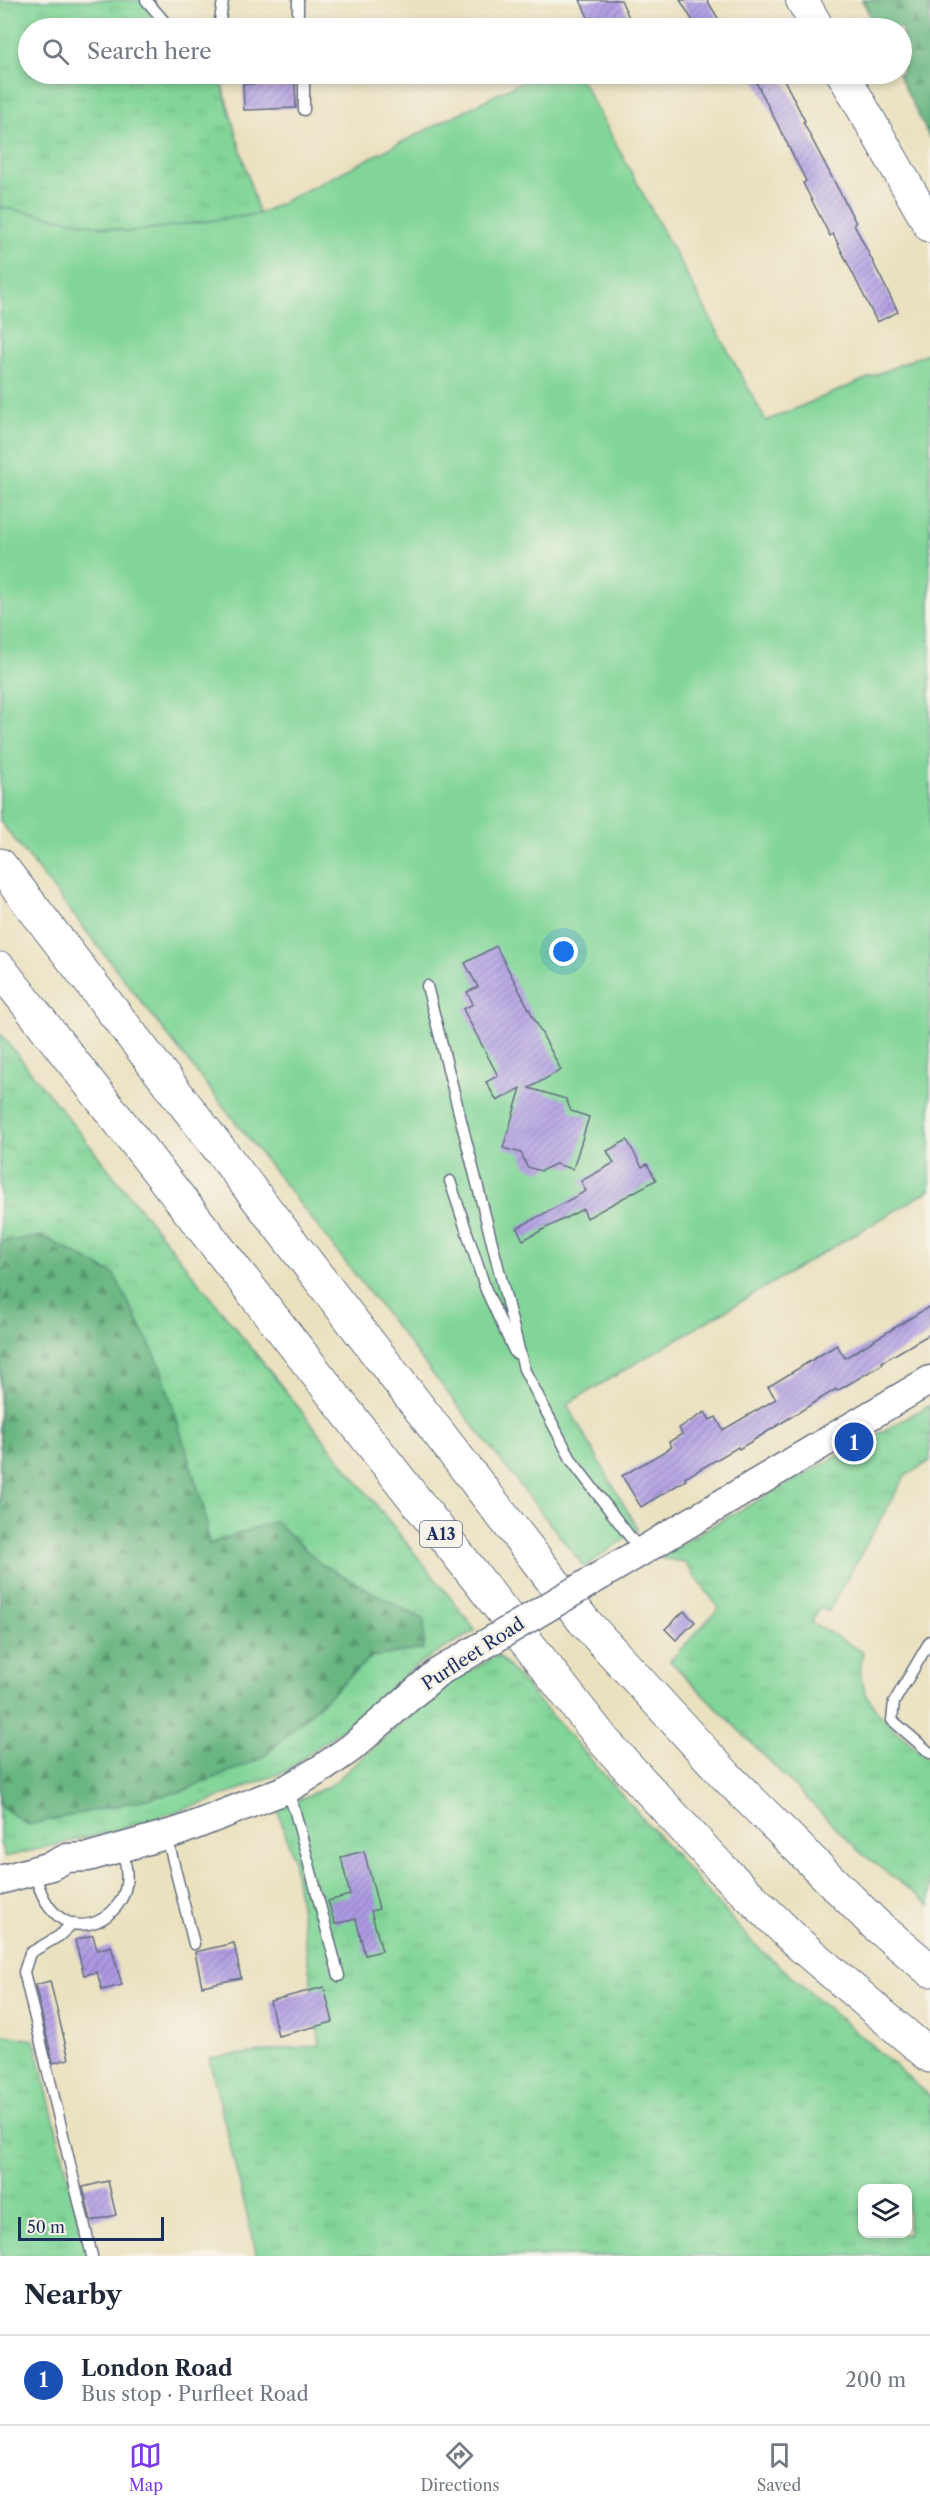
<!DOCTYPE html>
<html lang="en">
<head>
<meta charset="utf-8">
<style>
  body { margin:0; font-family:"Libre Caslon Text",serif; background:#f2f2f3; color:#1f2937 }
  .controls { position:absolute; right:18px; bottom:18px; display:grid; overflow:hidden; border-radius:12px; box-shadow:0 3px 9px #0003 }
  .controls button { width:54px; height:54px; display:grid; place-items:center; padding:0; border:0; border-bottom:2px solid #e0e1e3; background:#fff; color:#1f2937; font:30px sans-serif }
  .scale { position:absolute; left:18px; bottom:15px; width:146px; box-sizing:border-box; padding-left:6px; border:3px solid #1b2f5e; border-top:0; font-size:16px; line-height:21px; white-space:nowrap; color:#1b2f5e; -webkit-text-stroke:4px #f7f3e8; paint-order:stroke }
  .you { position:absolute; left:564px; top:952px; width:21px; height:21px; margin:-15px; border:4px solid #fff; border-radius:50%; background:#1a73e8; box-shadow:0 0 0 9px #1a73e833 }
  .badge { display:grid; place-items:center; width:39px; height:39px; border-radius:50%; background:#7c3aed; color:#fff; font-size:20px; font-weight:700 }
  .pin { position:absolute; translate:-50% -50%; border:3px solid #fff; box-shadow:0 2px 6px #0006 }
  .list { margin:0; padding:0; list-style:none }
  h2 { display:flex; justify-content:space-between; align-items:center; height:78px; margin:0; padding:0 24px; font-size:26px }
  h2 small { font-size:20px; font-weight:400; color:#747a83 }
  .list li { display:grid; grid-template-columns:39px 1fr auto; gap:18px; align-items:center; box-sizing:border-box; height:90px; padding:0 24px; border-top:2px solid #e0e1e3 }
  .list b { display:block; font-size:22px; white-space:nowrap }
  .list p { margin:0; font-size:20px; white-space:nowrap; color:#747a83 }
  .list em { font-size:20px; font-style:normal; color:#747a83 }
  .icon { flex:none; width:33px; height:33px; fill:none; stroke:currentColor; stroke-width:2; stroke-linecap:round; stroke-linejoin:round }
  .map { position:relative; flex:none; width:930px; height:2256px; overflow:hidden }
  .search { position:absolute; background:#fff; box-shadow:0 3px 9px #0003; left:18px; right:18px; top:18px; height:66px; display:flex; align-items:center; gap:15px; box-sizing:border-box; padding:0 21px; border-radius:33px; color:#747a83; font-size:22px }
  .sheet { height:168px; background:#fff }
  nav { display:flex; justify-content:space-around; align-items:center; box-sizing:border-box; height:84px; border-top:2px solid #e0e1e3; background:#fff; font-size:16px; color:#747a83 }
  nav a { display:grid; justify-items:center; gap:3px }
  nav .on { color:#7c3aed }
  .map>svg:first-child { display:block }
  .grass { fill:url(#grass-tufts); stroke:#4e827b; stroke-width:1.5; fill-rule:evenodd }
  .forest { fill:url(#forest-firs); stroke:#42726f; stroke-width:1.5 }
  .park { fill:#81d598; stroke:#4e827b; stroke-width:1.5 }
  .building { fill:url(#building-hatch) }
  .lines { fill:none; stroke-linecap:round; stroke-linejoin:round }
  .lane-casing { stroke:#636d80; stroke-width:13 }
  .secondary-casing { stroke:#636d80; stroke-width:31 }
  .primary-casing { stroke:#636d80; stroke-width:34 }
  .highway-casing { stroke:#636d80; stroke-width:35 }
  .lane { stroke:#fff; stroke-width:10 }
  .secondary { stroke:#fff; stroke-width:28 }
  .primary { stroke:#fff; stroke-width:32 }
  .highway { stroke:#fff; stroke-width:33 }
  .secondary-bridge-casing { stroke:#636d80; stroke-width:31; stroke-linecap:butt }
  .secondary-bridge { stroke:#fff; stroke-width:28 }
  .labels { text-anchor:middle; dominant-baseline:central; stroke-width:6; stroke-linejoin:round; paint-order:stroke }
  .shield { fill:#f7f3e8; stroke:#5d6a87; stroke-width:1.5 }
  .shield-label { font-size:16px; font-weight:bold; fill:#1b2f5e }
  .street-label { font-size:18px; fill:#1b2f5e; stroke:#f7f3e8 }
</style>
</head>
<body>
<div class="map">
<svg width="930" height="2256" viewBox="0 0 930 2256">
  <defs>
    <pattern id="grass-tufts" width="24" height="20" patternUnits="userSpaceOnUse" patternTransform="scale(1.5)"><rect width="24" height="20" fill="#81d598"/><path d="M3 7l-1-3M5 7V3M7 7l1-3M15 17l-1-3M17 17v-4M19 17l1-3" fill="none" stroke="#6fb785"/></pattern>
    <pattern id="forest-firs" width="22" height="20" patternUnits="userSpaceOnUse" patternTransform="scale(1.5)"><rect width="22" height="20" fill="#68b680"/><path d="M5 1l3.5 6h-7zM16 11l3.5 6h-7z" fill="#55946c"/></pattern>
    <pattern id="building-hatch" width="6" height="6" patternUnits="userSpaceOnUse" patternTransform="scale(1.5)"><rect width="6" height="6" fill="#ad9ae3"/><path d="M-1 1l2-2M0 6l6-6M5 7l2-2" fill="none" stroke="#8c7ebb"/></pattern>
  </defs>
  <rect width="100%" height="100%" fill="#f7f3e8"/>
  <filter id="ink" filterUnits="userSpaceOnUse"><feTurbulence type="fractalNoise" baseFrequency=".0167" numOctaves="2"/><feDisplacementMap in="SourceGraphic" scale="12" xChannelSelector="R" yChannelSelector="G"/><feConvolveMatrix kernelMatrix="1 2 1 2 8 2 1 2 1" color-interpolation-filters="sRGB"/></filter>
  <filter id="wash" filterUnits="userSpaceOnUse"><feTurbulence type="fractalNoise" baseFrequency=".008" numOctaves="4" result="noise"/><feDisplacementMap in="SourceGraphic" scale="24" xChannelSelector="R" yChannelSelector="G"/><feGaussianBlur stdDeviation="1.35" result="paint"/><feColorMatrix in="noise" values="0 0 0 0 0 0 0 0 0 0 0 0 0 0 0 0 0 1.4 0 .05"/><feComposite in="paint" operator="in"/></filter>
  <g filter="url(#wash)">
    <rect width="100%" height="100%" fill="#eae1bf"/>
    <!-- grass -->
    <g class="grass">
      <path d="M0,0H148L156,28H28V74H169L170,78L222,85L259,214L129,232L0,207Z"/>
      <path d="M0,1033L476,1630L417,1665L350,1723L286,1771L207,1802L114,1831L5,1857L0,1843Z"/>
      <path d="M930,1405V1461L905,1476L828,1612L820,1608L811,1622L863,1652C849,1701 898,1731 930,1760V1905L861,1853L670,1661L719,1608L684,1562L659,1558L710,1527Z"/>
      <path d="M498,1655L753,1943L930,2096V2256H257L209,2058L320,2045L293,1857L277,1809L330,1786L443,1687ZM862,2188H908V2234H862Z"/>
      <path d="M0,2034L34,2040L88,2256H0Z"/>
    </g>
    <!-- forest -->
    <g class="forest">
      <path d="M862,0H930V139L898,74H902V28H876Z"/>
      <path d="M42,1236L114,1274L160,1365L204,1509L209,1544L275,1521L321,1564L424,1620V1649L371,1657L262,1758L183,1791L28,1825L2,1807L0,1802V1242Z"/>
    </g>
    <!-- park -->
    <path class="park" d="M537,74H578L766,421L930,352V1190L567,1404L638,1530L584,1567L0,821V207L129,232L259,214Z"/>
    <g id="blocks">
      <!-- building -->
      <g class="building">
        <path d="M580,0H621L632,24L623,28H593Z"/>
        <path d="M680,0H707L724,28H697Z"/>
        <path d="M752,74H781L805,121L803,122L856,223L854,224L898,312L877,322L833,234L830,236L803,183L806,181Z"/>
        <path d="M295,82L296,108L244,110L243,84Z"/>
        <path d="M496,946L561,1070L529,1088L566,1099L571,1111L589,1117L573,1169L555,1164L541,1171L527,1167L521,1153L503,1148L521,1088L497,1101L486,1082L498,1076L463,1009L473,1004L467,992L478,987L465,963Z"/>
        <path d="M627,1140L642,1167L647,1164L656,1180L587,1218L583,1209L523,1240L517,1228L586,1191L581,1181L614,1163L607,1151Z"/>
        <path d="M930,1306V1334L882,1362L883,1364L837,1391L836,1389L762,1435L739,1449L738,1447L685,1478L686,1480L641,1507L622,1476L672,1447L669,1442L682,1434L679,1428L705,1412L710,1420L716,1417L723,1430L776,1399L768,1387L817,1357L837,1345L845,1358Z"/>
        <path d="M684,1611L695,1622L676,1640L665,1629Z"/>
        <path d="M364,1851L379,1909L371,1911L382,1951L365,1955L356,1919L335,1924L328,1901L350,1895L341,1857Z"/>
        <path d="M93,1935L97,1950L111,1946L122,1985L102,1990L97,1972L84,1975L75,1940Z"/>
        <path d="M234,1943L241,1978L202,1986L195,1952Z"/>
        <path d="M50,1981L69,2059L53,2063L35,1985Z"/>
        <path d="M324,1987L333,2022L278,2036L270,2001Z"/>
        <path d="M108,2181L116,2215L91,2221L83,2187Z"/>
      </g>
    </g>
  </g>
  <g filter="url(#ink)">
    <use href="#blocks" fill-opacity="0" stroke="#636d80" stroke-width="1.5"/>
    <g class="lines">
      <defs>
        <g id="lane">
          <path d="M146,0L170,28"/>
          <path d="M298,0V28"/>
          <path d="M219,28L223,0"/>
          <path d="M304,74V110"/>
          <path d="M427,986L524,1369L572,1461L640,1550"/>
          <path d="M450,1181L486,1290L515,1353"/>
          <path d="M930,1641L894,1702L892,1720L930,1753"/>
          <path d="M287,1790L295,1812L339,1976"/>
          <path d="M167,1837L194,1944"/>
          <path d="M34,1871C39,1890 46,1908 62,1919C88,1936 122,1913 126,1885C128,1873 125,1861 122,1848"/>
          <path d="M73,1923L59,1936L30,1953L24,1972L92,2256"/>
        </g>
        <g id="secondary">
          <path d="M600,1576L930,1380"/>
          <path d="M0,1880L51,1866L67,1858L88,1857L180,1831L287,1789L324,1767L351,1748L437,1673L482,1646"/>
        </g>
        <g id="primary">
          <path d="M802,0L818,28"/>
          <path d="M843,74L930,226"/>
        </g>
        <g id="highway">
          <path d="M0,865L583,1620L727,1777L875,1924L930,1970"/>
          <path d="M0,969L604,1741L720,1867L799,1944L930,2056"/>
        </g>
      </defs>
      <!-- lane casing -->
      <use href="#lane" class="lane-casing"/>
      <!-- secondary casing -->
      <use href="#secondary" class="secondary-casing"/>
      <!-- primary casing -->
      <use href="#primary" class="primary-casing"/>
      <!-- highway casing -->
      <use href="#highway" class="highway-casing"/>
      <!-- lane -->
      <use href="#lane" class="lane"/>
      <!-- secondary -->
      <use href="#secondary" class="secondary"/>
      <!-- primary -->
      <use href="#primary" class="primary"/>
      <!-- highway -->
      <use href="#highway" class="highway"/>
      <defs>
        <path id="secondary-bridge" d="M482,1646L600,1576"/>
      </defs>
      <!-- secondary-bridge casing -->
      <use href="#secondary-bridge" class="secondary-bridge-casing"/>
      <!-- secondary-bridge -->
      <use href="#secondary-bridge" class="secondary-bridge"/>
    </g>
  </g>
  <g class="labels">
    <!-- shield labels -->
    <rect class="shield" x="420" y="1521" width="42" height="26" rx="4.5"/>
    <g class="shield-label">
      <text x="441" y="1534">A13</text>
    </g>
    <!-- street labels -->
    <g class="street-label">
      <text transform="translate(473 1654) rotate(-33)">Purfleet Road</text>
    </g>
  </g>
</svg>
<div class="controls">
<button><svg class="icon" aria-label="layers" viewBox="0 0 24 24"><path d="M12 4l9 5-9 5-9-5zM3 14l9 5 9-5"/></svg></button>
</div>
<div class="scale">50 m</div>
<div class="you"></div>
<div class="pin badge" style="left:854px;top:1442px;background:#1a4fb4">1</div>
<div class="search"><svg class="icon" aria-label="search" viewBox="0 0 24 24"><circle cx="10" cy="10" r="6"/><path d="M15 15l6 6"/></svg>Search here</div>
</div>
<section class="sheet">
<h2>Nearby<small></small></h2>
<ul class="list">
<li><span class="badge" style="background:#1a4fb4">1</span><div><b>London Road</b><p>Bus stop · Purfleet Road</p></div><em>200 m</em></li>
</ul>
</section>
<nav>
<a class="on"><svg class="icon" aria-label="map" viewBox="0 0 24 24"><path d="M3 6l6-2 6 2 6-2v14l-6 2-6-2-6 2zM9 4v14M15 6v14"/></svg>Map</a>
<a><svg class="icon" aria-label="directions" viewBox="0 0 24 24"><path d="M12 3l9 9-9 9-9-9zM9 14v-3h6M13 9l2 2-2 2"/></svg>Directions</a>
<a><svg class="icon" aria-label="saved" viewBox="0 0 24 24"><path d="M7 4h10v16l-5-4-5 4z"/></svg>Saved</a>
</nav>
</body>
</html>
